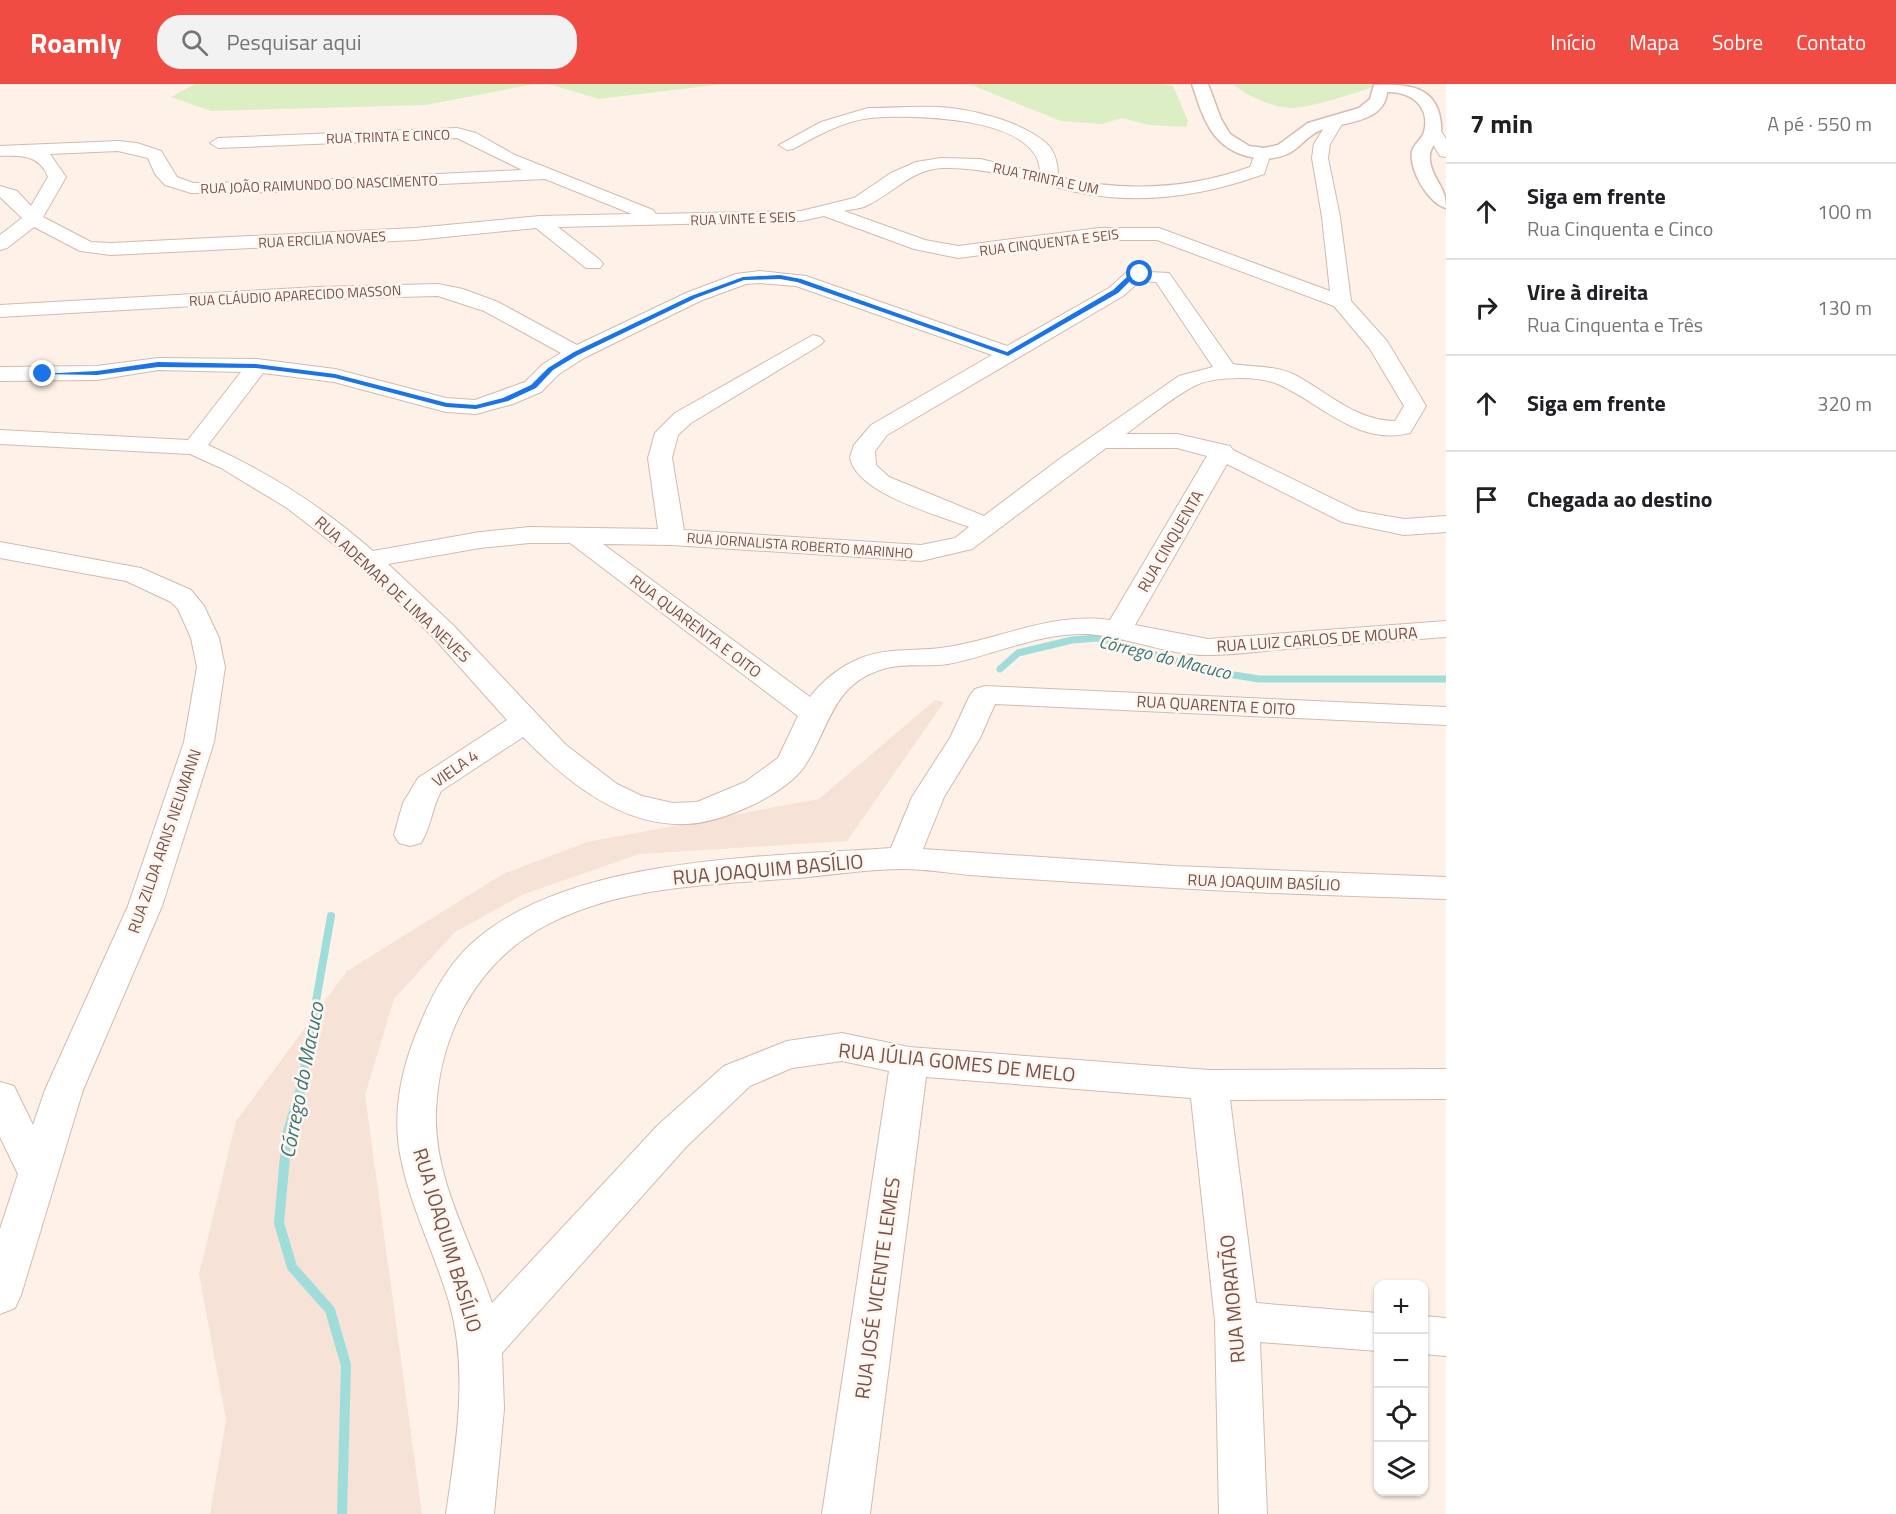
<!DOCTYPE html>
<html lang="pt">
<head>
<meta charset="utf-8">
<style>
  body { margin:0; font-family:"Titillium Web",sans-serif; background:#f2f2f2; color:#202124 }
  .controls { position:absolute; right:18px; bottom:18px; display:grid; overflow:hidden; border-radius:12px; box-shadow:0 2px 4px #0004 }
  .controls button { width:54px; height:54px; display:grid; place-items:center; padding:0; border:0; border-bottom:2px solid #e0e0e0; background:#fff; color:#202124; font:30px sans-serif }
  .stop { position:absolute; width:18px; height:18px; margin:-14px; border:4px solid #1a73e8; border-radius:50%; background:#fff }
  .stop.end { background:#1a73e8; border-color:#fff; box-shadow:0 2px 6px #0008 }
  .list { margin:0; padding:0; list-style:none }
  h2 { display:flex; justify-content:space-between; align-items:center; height:78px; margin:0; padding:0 24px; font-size:26px }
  h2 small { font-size:20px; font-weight:400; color:#757577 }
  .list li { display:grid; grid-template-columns:39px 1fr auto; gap:18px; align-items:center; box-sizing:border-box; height:96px; padding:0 24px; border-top:2px solid #e0e0e0 }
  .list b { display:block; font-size:22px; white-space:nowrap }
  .list p { margin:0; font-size:20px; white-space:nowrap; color:#757577 }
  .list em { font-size:20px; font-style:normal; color:#757577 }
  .icon { flex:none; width:33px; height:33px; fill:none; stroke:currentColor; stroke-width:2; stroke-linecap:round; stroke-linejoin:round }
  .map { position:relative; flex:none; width:1446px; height:1430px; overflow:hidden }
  header { display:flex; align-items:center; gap:36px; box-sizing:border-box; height:84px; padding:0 30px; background:#f14c44; color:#fff }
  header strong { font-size:28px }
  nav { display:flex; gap:33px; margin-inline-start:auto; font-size:21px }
  .search { width:420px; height:54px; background:#f2f2f2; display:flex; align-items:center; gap:15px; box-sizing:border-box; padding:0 21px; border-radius:24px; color:#757577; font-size:22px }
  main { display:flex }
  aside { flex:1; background:#fff }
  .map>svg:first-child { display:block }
  .residential { fill:#f6e2d6 }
  .green { fill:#dceec4 }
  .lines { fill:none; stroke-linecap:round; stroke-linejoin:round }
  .stream-far2 { stroke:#9fdddb; stroke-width:7 }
  .stream-far1 { stroke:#9fdddb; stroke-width:8 }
  .stream { stroke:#9fdddb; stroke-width:10 }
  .minor-casing { stroke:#d4b9af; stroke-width:2 }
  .secondary-casing { stroke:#dabaae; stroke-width:3 }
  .minor { fill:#fff; fill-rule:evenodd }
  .secondary { fill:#fff; fill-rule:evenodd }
  .route { fill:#1a73e8 }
  .labels { text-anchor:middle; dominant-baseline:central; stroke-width:5; stroke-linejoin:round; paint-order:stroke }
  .far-street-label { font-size:14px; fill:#7b5249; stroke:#fff6f0 }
  .street-label { font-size:16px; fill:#7b5249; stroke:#fff6f0 }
  .water-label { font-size:18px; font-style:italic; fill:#387a79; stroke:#fff6f0 }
  .near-street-label { font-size:20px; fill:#7b5249; stroke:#fff6f0 }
  .near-water-label { font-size:21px; font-style:italic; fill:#387a79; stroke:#fff6f0 }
</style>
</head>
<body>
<header>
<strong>Roamly</strong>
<div class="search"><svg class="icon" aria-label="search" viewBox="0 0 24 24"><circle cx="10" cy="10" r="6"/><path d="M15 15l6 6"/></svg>Pesquisar aqui</div>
<nav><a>Início</a><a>Mapa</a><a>Sobre</a><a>Contato</a></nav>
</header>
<main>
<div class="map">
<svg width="1446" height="1430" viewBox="0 0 1446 1430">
  <rect width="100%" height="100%" fill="#fef2e8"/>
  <!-- residential -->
  <path class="residential" d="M935,616L944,618L847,757L639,770L522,811L455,848L394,915L365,1011L422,1430H210L226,1336L199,1190L236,1037L347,887L503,790L587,758L819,715Z"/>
  <!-- green -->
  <g class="green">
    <path d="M195,0H534L426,21L211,27L171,13Z"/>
    <path d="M549,0H723L599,15Z"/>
    <path d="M969,0H1164L1173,2L1188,37L1186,43L1149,41L1122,34L1102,40L1061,37Z"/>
    <path d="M1233,0H1383C1363,6 1306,26 1288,24C1269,22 1247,12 1233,0Z"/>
  </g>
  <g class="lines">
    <!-- stream-far2 -->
    <path class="stream-far2" d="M1000,585L1018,569L1072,556L1099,554L1209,587L1259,595H1446"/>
    <!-- stream-far1 -->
    <path class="stream-far1" d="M301,1002L331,832"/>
    <!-- stream -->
    <path class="stream" d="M302,1001L287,1051L279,1139L292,1183L330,1226L346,1281L342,1430"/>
    <defs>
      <g id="minor">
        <path d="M868,24C895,24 924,21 951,24C982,28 1023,39 1046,59C1056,68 1058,81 1058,93C1124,108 1186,106 1250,83L1257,65H1269L1271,69L1264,90C1206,111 1143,121 1081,109C1035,99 990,83 943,84C911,85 893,110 866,122C860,125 851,125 844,127L925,156L958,162L1099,144H1159L1330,207L1322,133L1312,74L1314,60L1330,34H1342L1344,37L1330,60L1328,74L1340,133L1351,217L1387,257L1426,322L1410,349C1358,362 1323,321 1280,301C1259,291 1214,292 1194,302C1170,315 1148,334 1126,350H1177L1230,362L1233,366L1358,427L1404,435L1446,432V448L1404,451L1342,438L1227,380L1135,541L1208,555L1446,537V553C1393,557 1340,561 1287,565C1261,567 1235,571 1210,571C1169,572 1129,553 1088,550C1040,548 995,571 948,580C928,583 907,579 887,584C831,598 830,645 804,683C783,712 721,739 686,740C621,743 565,696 523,653L441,707C432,724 431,743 421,759L410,762L399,759L394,751L403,719L418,694L507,636L433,553L349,472L287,424L221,384L190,370L0,360V346L188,356L241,288L158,286L97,296L0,297V283L97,282L158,274L257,275L335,285L446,314L475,316L525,298L543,280L561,269L484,227L438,212L318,215L0,233V221L318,203L438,200L463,205L498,218L577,261L686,209L736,190L760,187L806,192L1007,262L1109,204L1128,187L1169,189L1233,280C1251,283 1277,282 1293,290C1327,307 1355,337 1395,337L1404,322L1370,265L1334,222L1157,156H1099L958,174L914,165L824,132L801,137L558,143L600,176L603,180L600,184H586L536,144L415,156L111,171L80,167L34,143L7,164L0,166V151L22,134L0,113V102L17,107L31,122L48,93C40,71 21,71 0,72V62L118,57L137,59L161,67L177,93L193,99L274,98L522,86L457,54L218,64L210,59L218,54L457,44L476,49L515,71L653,126L656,130L801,127L854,114L891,89L916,78L941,74L980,75L1040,89C1041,32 910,30 870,34C843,37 817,52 793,65L787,66L779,61L821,38ZM118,67L148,74L155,90L165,101L191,109L274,108L545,95L632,130L540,132L415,144L111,159L91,158L43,133L66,93L50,70ZM1140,197L1156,198L1213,283L1179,292L1058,376L984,432L889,393L876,381L875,367L887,351L1123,212ZM760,199L796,202L992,271L871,341L854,361L850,373C855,409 938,431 969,443L955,454L921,461L684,446L672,374L678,351L691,339L820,261L824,257L820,253L813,251L675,329L655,349L648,374L658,445L529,443L480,448L373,467C323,423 268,388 208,361L263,289L334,298L446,328L476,330L513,320L541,308L559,290L584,274L700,217L746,200ZM1106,364H1177L1207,372L1110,536C1051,528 1004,554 947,563C918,568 889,563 861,574C841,582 823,596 810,613L603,460L672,461L921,477L972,465ZM529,459H570L798,632L778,674L745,698L697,718L673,719L642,712L617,700L566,661L453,541L388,480L480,464Z"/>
        <path d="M1433,42L1439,44L1446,55V73L1440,72L1425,47Z"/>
        <path d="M0,458L141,484L191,506L204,522L219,554L225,583L214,658L162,822L83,1006L21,1211L15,1224L0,1230V1145L18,1090L0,1053V998L14,1002L33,1041L45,1006L128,822L184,658L197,583L191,554L178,525L171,518L126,497L0,474Z"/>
        <path d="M985,602L1446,623V641L995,620L980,654L944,713L923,765L1174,782L1446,793V815C1339,812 1231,808 1124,801C1073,798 1022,795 970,791C948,789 926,785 904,785C868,785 832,791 797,794C710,801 613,801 536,847C473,885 439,954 436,1027C433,1094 471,1157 492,1219L658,1041L724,982L787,957L842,949L909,963L1209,986L1446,985V1015L1230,1016L1256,1219L1378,1229V1267L1260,1258L1267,1430H1219L1215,1237L1191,1014L926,993L870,1430H822L889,987L842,977L792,984L750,1002L686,1063L502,1269L504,1325L494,1430H446C456,1361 469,1287 449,1218C435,1170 411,1124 401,1075C391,1028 402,981 421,938C433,909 448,881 471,860C567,772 766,773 891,764L912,713L950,654L970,611L975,605Z"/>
        <path d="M1424,1232L1446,1234V1272L1424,1270Z"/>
      </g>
      <path id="secondary" d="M1192,0H1208L1221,35L1230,50L1249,62L1264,64L1278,61L1308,39L1359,24L1370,15L1374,1C1401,0 1431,0 1439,29C1440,34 1442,42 1441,47C1438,59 1428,63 1430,77C1433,97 1446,101 1446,124C1428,119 1409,86 1412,67C1414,60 1422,55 1424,48C1431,22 1410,7 1387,8C1385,39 1342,38 1321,46C1307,51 1300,65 1287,70C1276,75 1263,76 1251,73C1212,65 1203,34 1192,0Z"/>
    </defs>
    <!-- minor casing -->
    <use href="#minor" class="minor-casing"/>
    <!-- secondary casing -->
    <use href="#secondary" class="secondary-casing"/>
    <!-- minor -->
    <use href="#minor" class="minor"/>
    <!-- secondary -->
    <use href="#secondary" class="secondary"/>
  </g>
  <!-- route -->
  <path class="route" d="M1140,188L1142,191L1133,194L1118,209L1008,272L797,198L780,195L744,196L696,214L578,271L553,286L536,304L508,317L476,325L446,323L335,294L256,284L158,283L97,291L40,290L97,287L158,278L256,280L335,290L447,319L476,321L503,314L531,301L548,284L574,268L691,212L743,193L780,191L801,195L1007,268L1113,206L1129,191Z"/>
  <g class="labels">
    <!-- far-street labels -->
    <g class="far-street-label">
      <text transform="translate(388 52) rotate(-2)">RUA TRINTA E CINCO</text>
      <text transform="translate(1046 94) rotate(12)">RUA TRINTA E UM</text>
      <text transform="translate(319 100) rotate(-2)">RUA JOÃO RAIMUNDO DO NASCIMENTO</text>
      <text transform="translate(743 134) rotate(-2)">RUA VINTE E SEIS</text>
      <text transform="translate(322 155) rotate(-3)">RUA ERCILIA NOVAES</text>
      <text transform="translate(1049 158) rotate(-7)">RUA CINQUENTA E SEIS</text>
      <text transform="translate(295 211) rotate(-3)">RUA CLÁUDIO APARECIDO MASSON</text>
      <text transform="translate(800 461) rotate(4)">RUA JORNALISTA ROBERTO MARINHO</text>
    </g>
    <!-- street labels -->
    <g class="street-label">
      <text transform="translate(1170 457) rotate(-60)">RUA CINQUENTA</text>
      <text transform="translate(393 505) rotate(43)">RUA ADEMAR DE LIMA NEVES</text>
      <text transform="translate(696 542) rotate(37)">RUA QUARENTA E OITO</text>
      <text transform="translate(1317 555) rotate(-4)">RUA LUIZ CARLOS DE MOURA</text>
      <text transform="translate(1216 621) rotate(3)">RUA QUARENTA E OITO</text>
      <text transform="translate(455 684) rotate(-35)">VIELA 4</text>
      <text transform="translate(164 757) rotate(-71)">RUA ZILDA ARNS NEUMANN</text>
      <text transform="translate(1264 798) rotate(2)">RUA JOAQUIM BASÍLIO</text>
    </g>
    <!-- water labels -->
    <g class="water-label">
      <text transform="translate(1165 573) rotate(14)">Córrego do Macuco</text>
    </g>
    <!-- near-street labels -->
    <g class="near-street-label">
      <text transform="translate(768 785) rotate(-5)">RUA JOAQUIM BASÍLIO</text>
      <text transform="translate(957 978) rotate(6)">RUA JÚLIA GOMES DE MELO</text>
      <text transform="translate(448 1156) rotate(73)">RUA JOAQUIM BASÍLIO</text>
      <text transform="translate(877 1204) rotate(-82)">RUA JOSÉ VICENTE LEMES</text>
      <text transform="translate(1232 1215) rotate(-95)">RUA MORATÃO</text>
    </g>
    <!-- near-water labels -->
    <g class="near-water-label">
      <text transform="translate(301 996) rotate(-79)">Córrego do Macuco</text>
    </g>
  </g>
</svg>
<div class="controls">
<button>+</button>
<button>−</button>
<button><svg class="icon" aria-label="locate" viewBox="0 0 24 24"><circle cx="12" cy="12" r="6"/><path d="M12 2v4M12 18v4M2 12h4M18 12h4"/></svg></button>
<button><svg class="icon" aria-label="layers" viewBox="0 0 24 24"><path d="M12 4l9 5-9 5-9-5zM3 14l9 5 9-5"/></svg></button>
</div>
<div class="stop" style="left:1140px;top:190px"></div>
<div class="stop end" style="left:43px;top:290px"></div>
</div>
<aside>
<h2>7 min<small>A pé · 550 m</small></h2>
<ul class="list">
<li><svg class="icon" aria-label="ahead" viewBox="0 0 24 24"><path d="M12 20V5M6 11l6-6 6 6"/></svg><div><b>Siga em frente</b><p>Rua Cinquenta e Cinco</p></div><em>100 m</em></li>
<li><svg class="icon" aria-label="right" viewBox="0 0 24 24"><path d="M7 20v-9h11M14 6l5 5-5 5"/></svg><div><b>Vire à direita</b><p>Rua Cinquenta e Três</p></div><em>130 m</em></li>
<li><svg class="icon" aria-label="ahead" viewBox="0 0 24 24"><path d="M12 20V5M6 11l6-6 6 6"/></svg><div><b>Siga em frente</b></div><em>320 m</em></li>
<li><svg class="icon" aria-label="arrive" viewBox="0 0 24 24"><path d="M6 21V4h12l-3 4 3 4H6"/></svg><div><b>Chegada ao destino</b></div></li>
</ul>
</aside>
</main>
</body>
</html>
